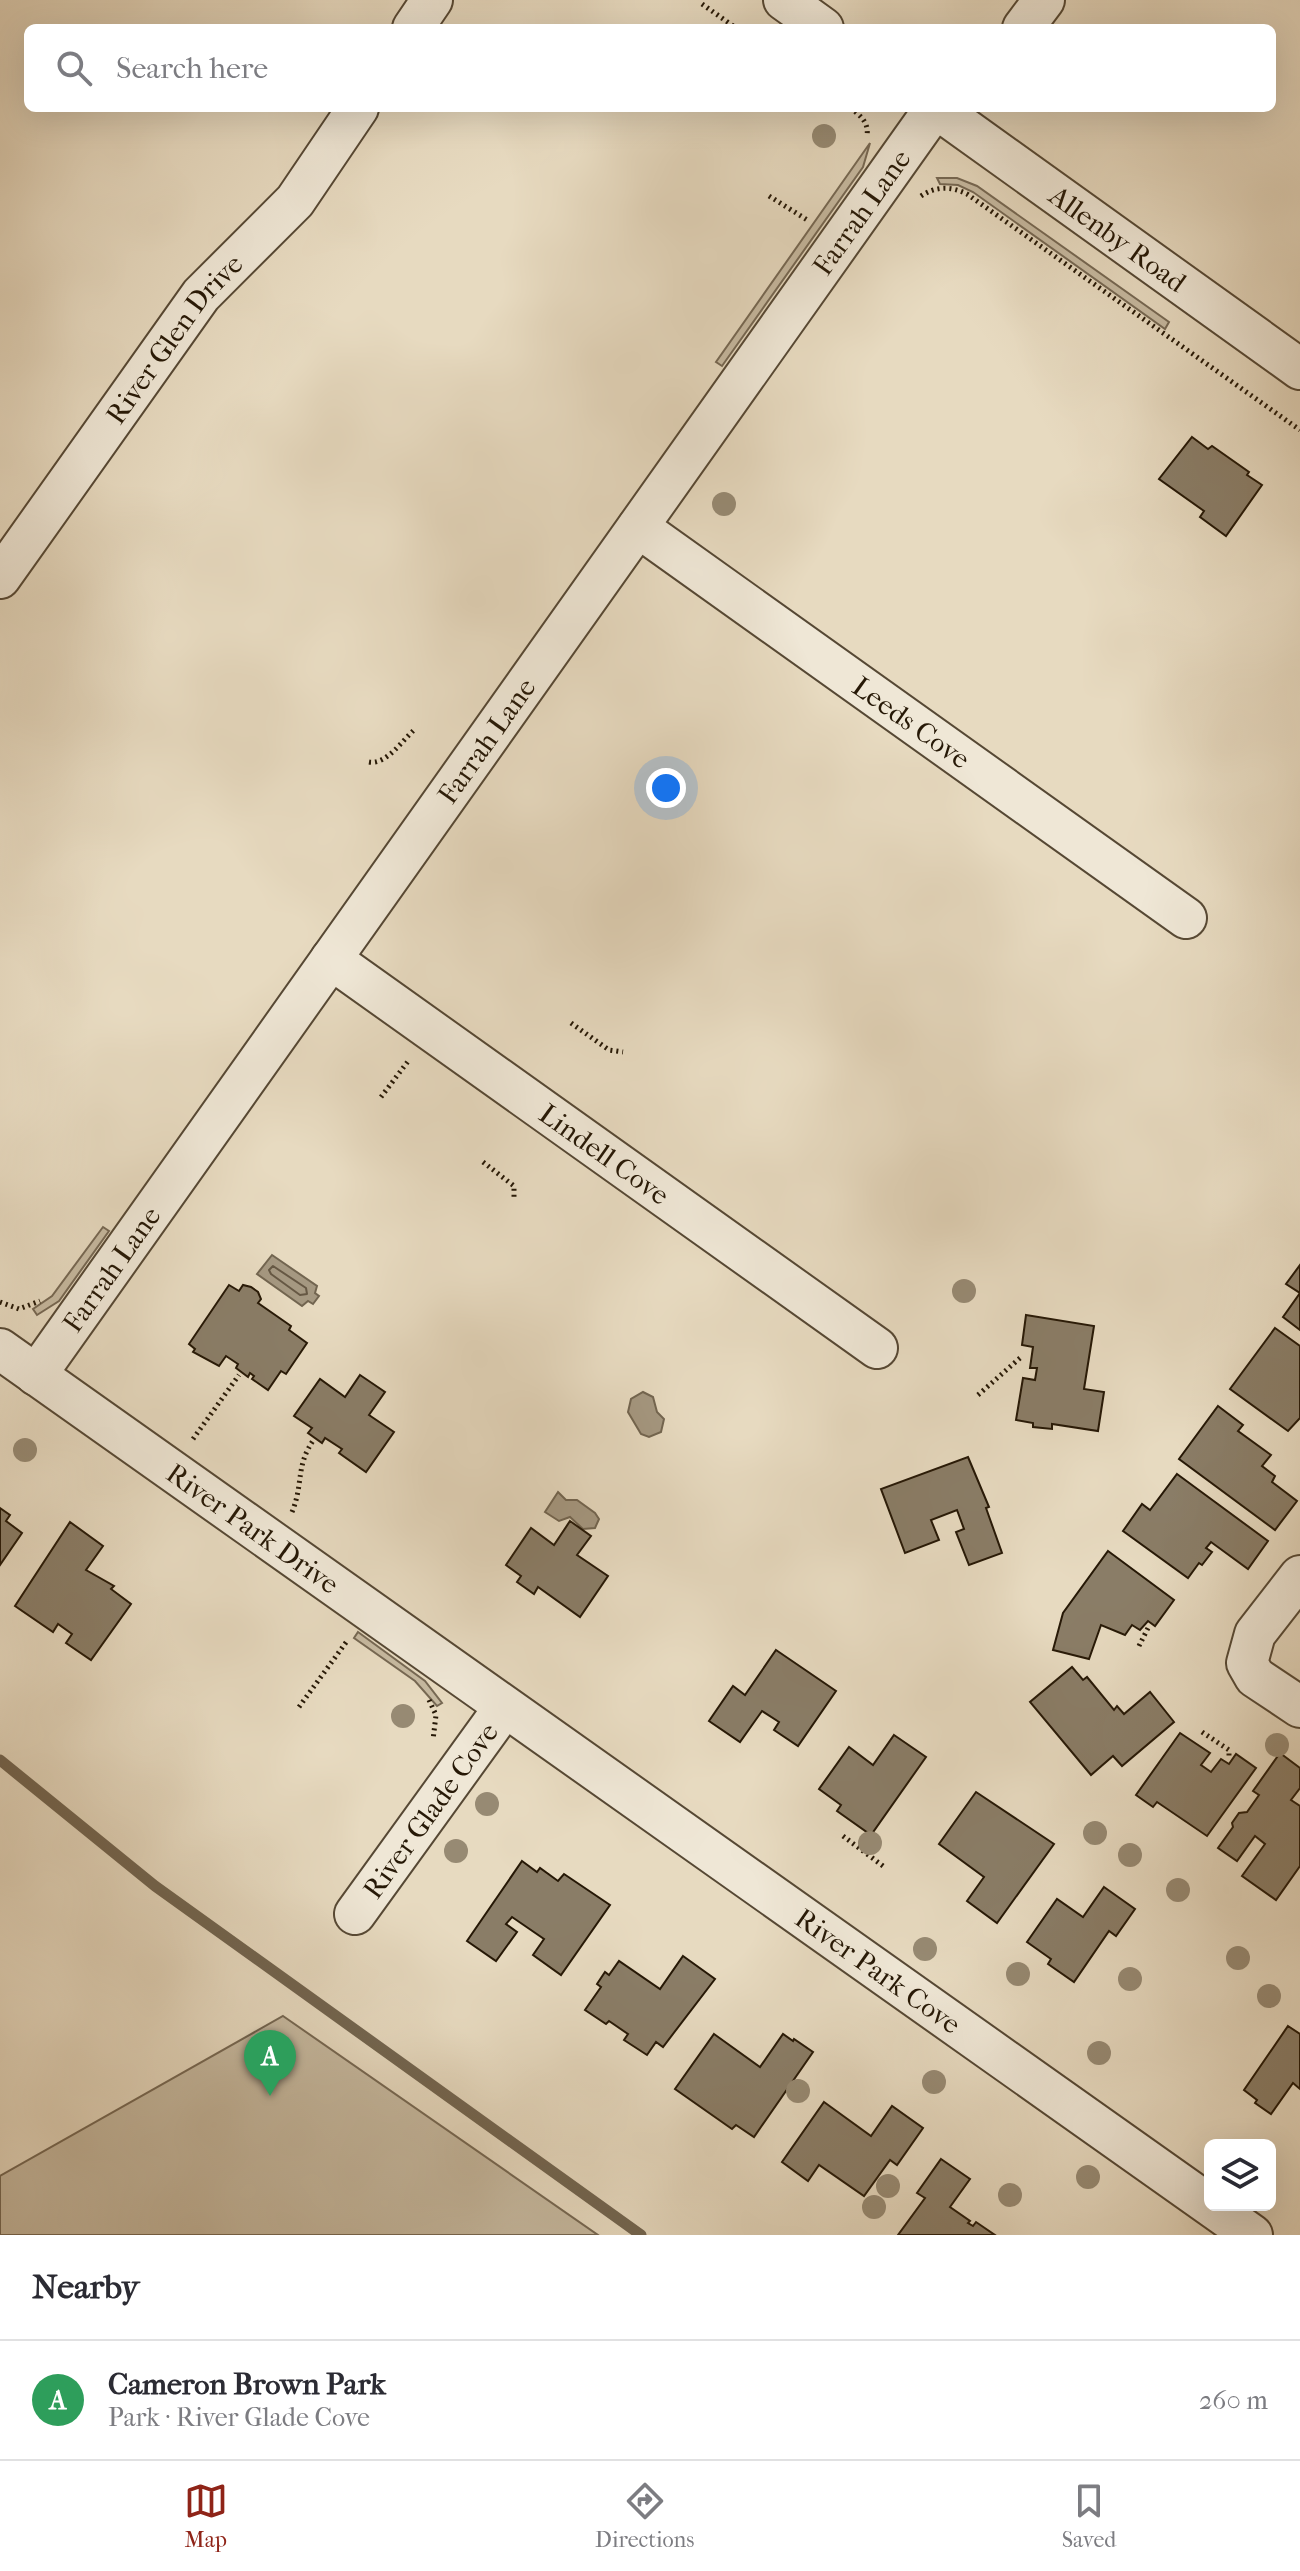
<!DOCTYPE html>
<html lang="en">
<head>
<meta charset="utf-8">
<style>
  body { margin:0; font-family:"IM FELL French Canon",serif; background:#f7f7f7; color:#2b2b33 }
  .controls { position:absolute; right:24px; bottom:24px; display:grid; overflow:hidden; border-radius:12px; box-shadow:0 8px 32px #0002 }
  .controls button { width:72px; height:72px; display:grid; place-items:center; padding:0; border:0; border-bottom:2px solid #e1e1e2; background:#fff; color:#2b2b33; font:40px sans-serif }
  .you { position:absolute; left:666px; top:788px; width:28px; height:28px; margin:-20px; border:6px solid #fff; border-radius:50%; background:#1a73e8; box-shadow:0 0 0 12px #1a73e833 }
  .badge { display:grid; place-items:center; width:52px; height:52px; border-radius:50%; background:#8f2418; color:#fff; font-size:26px; font-weight:700 }
  .pin { position:absolute; translate:-50% -66px; filter:drop-shadow(0 2px 4px #0008) }
  .pin::after { content:''; position:absolute; top:42px; width:28px; height:24px; background:inherit; clip-path:polygon(0 0,100% 0,50% 100%) }
  .list { margin:0; padding:0; list-style:none }
  h2 { display:flex; justify-content:space-between; align-items:center; height:104px; margin:0; padding:0 32px; font-size:34px }
  h2 small { font-size:26px; font-weight:400; color:#7c7c81 }
  .list li { display:grid; grid-template-columns:52px 1fr auto; gap:24px; align-items:center; box-sizing:border-box; height:120px; padding:0 32px; border-top:2px solid #e1e1e2 }
  .list b { display:block; font-size:30px; white-space:nowrap }
  .list p { margin:0; font-size:26px; white-space:nowrap; color:#7c7c81 }
  .list em { font-size:26px; font-style:normal; color:#7c7c81 }
  .icon { flex:none; width:44px; height:44px; fill:none; stroke:currentColor; stroke-width:2; stroke-linecap:round; stroke-linejoin:round }
  .map { position:relative; flex:none; width:1300px; height:2235px; overflow:hidden }
  .search { position:absolute; background:#fff; box-shadow:0 8px 32px #0002; left:24px; right:24px; top:24px; height:88px; display:flex; align-items:center; gap:20px; box-sizing:border-box; padding:0 28px; border-radius:12px; color:#7c7c81; font-size:30px }
  .sheet { height:224px; background:#fff }
  nav { display:flex; justify-content:space-around; align-items:center; box-sizing:border-box; height:112px; border-top:2px solid #e1e1e2; background:#fff; font-size:22px; color:#7c7c81 }
  nav a { display:grid; justify-items:center; gap:4px }
  nav .on { color:#8f2418 }
  .map>svg:first-child { display:block }
  .green { fill:#c6b9a0; stroke:#766853; stroke-width:2 }
  .water { fill:#a59881; stroke:#726550; stroke-width:2 }
  .lines { fill:none; stroke-linecap:round; stroke-linejoin:round }
  .shore { stroke:#665844; stroke-width:2 }
  .stream { stroke:#726550; stroke-width:11 }
  .building { fill:#8a7d67; stroke:#261806; stroke-width:2 }
  .street-casing { stroke:#564834; stroke-width:44 }
  .path { stroke:#261806; stroke-width:5; stroke-dasharray:2 4; stroke-linecap:butt }
  .street { stroke:#efe7d6; stroke-width:40 }
  .tree { fill:#978a73 }
  .labels { text-anchor:middle; dominant-baseline:central; stroke-width:6; stroke-linejoin:round; paint-order:stroke }
  .street-label { font-size:28px; fill:#261806; stroke:#efe7d6 }
</style>
</head>
<body>
<div class="map">
<svg width="1300" height="2235" viewBox="0 0 1300 2235">
  <rect width="100%" height="100%" fill="#e7dac0"/>
  <filter id="stains"><feTurbulence type="fractalNoise" baseFrequency=".0025" numOctaves="4"/><feColorMatrix values="0 0 0 0 .2 0 0 0 0 .09 0 0 0 0 .02 0 0 0 .5 -.17"/></filter>
  <radialGradient id="worn" r=".72"><stop offset=".6" stop-color="#630" stop-opacity="0"/><stop offset="1" stop-color="#630" stop-opacity=".3"/></radialGradient>
  <!-- green -->
  <g class="green">
    <path d="M870,143L863,167L722,366L716,362Z"/>
    <path d="M937,178H957L977,186L1169,322L1165,329L973,192L958,185L940,184Z"/>
    <path d="M103,1227L109,1231L59,1301L37,1315L33,1309L52,1296Z"/>
    <path d="M358,1632L425,1681L442,1703L437,1706L415,1681L354,1638Z"/>
    <path d="M283,2016L598,2235H0V2176Z"/>
  </g>
  <!-- water -->
  <g class="water">
    <path d="M272,1255L317,1286L315,1293L319,1296L313,1304L308,1301L302,1306L257,1274Z"/>
    <path d="M643,1392L653,1397L657,1412L664,1419L661,1432L649,1437L641,1434L628,1412L631,1399Z"/>
    <path d="M558,1492L566,1500H577L595,1513L599,1519L595,1528L583,1529L570,1517L559,1521L545,1512Z"/>
  </g>
  <g class="lines">
    <!-- shore -->
    <path class="shore" d="M273,1266L306,1288L307,1294L300,1295L271,1274L269,1270Z"/>
    <!-- stream -->
    <path class="stream" d="M0,1760L155,1886L641,2235"/>
  </g>
  <!-- building -->
  <g class="building">
    <path d="M1192,437L1208,449L1212,446L1249,472L1247,475L1262,485L1226,536L1200,517L1204,511L1159,479Z"/>
    <path d="M1300,1265V1293L1286,1284Z"/>
    <path d="M229,1285L239,1291L243,1285L251,1287L258,1292L261,1299L258,1303L291,1326L289,1330L307,1343L286,1374L281,1371L268,1390L252,1379L254,1376L250,1373L248,1377L236,1368L238,1364L226,1356L219,1366L193,1352L195,1349L189,1344Z"/>
    <path d="M1300,1293V1330L1283,1317Z"/>
    <path d="M1026,1315L1094,1326L1084,1389L1104,1392L1098,1431L1052,1424V1429L1033,1427V1423L1016,1420L1023,1378L1035,1380L1037,1368H1030L1033,1347L1022,1345Z"/>
    <path d="M1275,1328L1300,1346V1418L1288,1431L1230,1389Z"/>
    <path d="M360,1375L385,1392L369,1415L394,1432L366,1472L339,1453L342,1449L325,1438L322,1443L308,1433L312,1428L294,1416L320,1379L345,1397Z"/>
    <path d="M1218,1406L1243,1425L1238,1431L1271,1455L1262,1466L1275,1476L1272,1482L1297,1501L1275,1530L1179,1459Z"/>
    <path d="M968,1457L989,1507L986,1508L1002,1553L969,1565L956,1532L964,1529L957,1510L931,1520L939,1540L905,1553L881,1489Z"/>
    <path d="M1177,1474L1268,1541L1248,1569L1211,1542L1206,1548L1212,1552L1202,1565L1199,1563L1188,1578L1123,1531L1142,1504L1150,1510Z"/>
    <path d="M0,1508L10,1515L6,1521L22,1533L0,1565Z"/>
    <path d="M570,1521L591,1536L577,1555L608,1576L580,1617L538,1587L534,1594L517,1582L521,1576L506,1565L531,1528L554,1545Z"/>
    <path d="M70,1522L103,1546L86,1570L114,1586L111,1589L131,1604L91,1660L66,1643L72,1634L58,1624L53,1632L15,1606Z"/>
    <path d="M1108,1551L1174,1600L1155,1626L1148,1621L1140,1630L1132,1625L1125,1635L1101,1625L1089,1659L1053,1650L1063,1613Z"/>
    <path d="M776,1650L836,1691L798,1746L774,1730L779,1722L762,1711L740,1742L709,1721L733,1686L745,1695Z"/>
    <path d="M1072,1667L1083,1680L1087,1677L1114,1710L1117,1706L1124,1714L1150,1692L1174,1722L1122,1766L1113,1756L1091,1775L1030,1702Z"/>
    <path d="M1180,1733L1210,1753L1201,1765L1211,1772L1221,1759L1229,1764L1236,1754L1256,1768L1207,1836L1157,1802L1153,1807L1136,1795Z"/>
    <path d="M894,1735L926,1757L871,1835L837,1811L841,1805L819,1789L849,1747L873,1765Z"/>
    <path d="M1280,1753L1300,1768V1788L1291,1800L1300,1806V1866L1276,1900L1242,1876L1265,1844L1255,1836L1237,1861L1218,1848L1233,1827L1232,1823L1239,1813L1247,1812L1259,1795L1253,1791Z"/>
    <path d="M976,1792L1054,1844L997,1923L967,1901L984,1877L939,1844Z"/>
    <path d="M522,1861L537,1872L540,1868L558,1881L564,1874L610,1905L561,1975L533,1955L544,1939L512,1917L506,1924L517,1932L496,1961L467,1941Z"/>
    <path d="M1104,1887L1135,1909L1116,1936L1109,1931L1074,1982L1048,1964L1051,1959L1027,1942L1057,1899L1083,1917Z"/>
    <path d="M683,1956L715,1979L663,2047L656,2042L647,2055L624,2040L628,2034L609,2021L606,2024L585,2010L601,1987L597,1984L605,1972L609,1975L619,1961L660,1989Z"/>
    <path d="M1288,2026L1300,2034V2089L1293,2083L1271,2114L1255,2103L1257,2100L1244,2090Z"/>
    <path d="M714,2034L760,2067L783,2034L793,2041L794,2039L813,2052L754,2137L736,2125L732,2129L675,2089Z"/>
    <path d="M824,2102L871,2136L892,2106L923,2128L897,2165L890,2160L864,2196L819,2165L808,2181L782,2162Z"/>
    <path d="M941,2159L970,2179L950,2207L970,2221L968,2223L973,2226L976,2222L995,2235H898L925,2198L917,2193Z"/>
  </g>
  <g class="lines">
    <defs>
      <g id="street">
        <path d="M784,0L823,28"/>
        <path d="M413,28L432,0"/>
        <path d="M1023,28L1044,0"/>
        <path id="s1" d="M936,108L1300,369"/>
        <path id="s2" d="M638,527L1186,918"/>
        <path id="s3" d="M0,578L201,295L295,201L358,108"/>
        <path id="s4" d="M331,959L877,1348"/>
        <path id="s5" d="M0,1349L1252,2235"/>
        <path id="s6" d="M36,1375L935,108"/>
        <path d="M1300,1576L1255,1634L1247,1663L1255,1677L1300,1707"/>
        <path id="s7" d="M355,1914L504,1708"/>
      </g>
    </defs>
    <!-- street casing -->
    <use href="#street" class="street-casing"/>
    <!-- path -->
    <g class="path">
      <path d="M702,4L736,28"/>
      <path d="M850,108C860,115 869,122 867,136"/>
      <path d="M769,196L809,221"/>
      <path d="M921,196C936,186 951,186 967,194L1300,430"/>
      <path d="M369,762C386,765 402,741 414,730"/>
      <path d="M571,1023L609,1050L623,1052"/>
      <path d="M381,1097L409,1060"/>
      <path d="M483,1162L514,1186V1200"/>
      <path d="M0,1302L19,1309L40,1301"/>
      <path d="M978,1395L1020,1358"/>
      <path d="M193,1439L239,1375"/>
      <path d="M292,1512C304,1483 295,1465 315,1438"/>
      <path d="M1139,1646L1149,1626"/>
      <path d="M429,1700L436,1715L433,1740"/>
      <path d="M299,1707L347,1641"/>
      <path d="M1202,1732L1229,1750V1759"/>
      <path d="M843,1836L883,1866"/>
    </g>
    <!-- street -->
    <use href="#street" class="street"/>
  </g>
  <!-- trees -->
  <g class="tree">
    <circle cx="824" cy="136" r="12"/>
    <circle cx="724" cy="504" r="12"/>
    <circle cx="964" cy="1291" r="12"/>
    <circle cx="25" cy="1450" r="12"/>
    <circle cx="403" cy="1716" r="12"/>
    <circle cx="1277" cy="1745" r="12"/>
    <circle cx="487" cy="1804" r="12"/>
    <circle cx="1095" cy="1833" r="12"/>
    <circle cx="870" cy="1843" r="12"/>
    <circle cx="456" cy="1851" r="12"/>
    <circle cx="1130" cy="1855" r="12"/>
    <circle cx="1178" cy="1890" r="12"/>
    <circle cx="925" cy="1949" r="12"/>
    <circle cx="1238" cy="1958" r="12"/>
    <circle cx="1018" cy="1974" r="12"/>
    <circle cx="1130" cy="1979" r="12"/>
    <circle cx="1269" cy="1996" r="12"/>
    <circle cx="1099" cy="2053" r="12"/>
    <circle cx="934" cy="2082" r="12"/>
    <circle cx="798" cy="2091" r="12"/>
    <circle cx="1088" cy="2177" r="12"/>
    <circle cx="888" cy="2186" r="12"/>
    <circle cx="1010" cy="2195" r="12"/>
    <circle cx="874" cy="2207" r="12"/>
  </g>
  <g class="labels">
    <!-- street labels -->
    <g class="street-label">
      <text stroke="none"><textPath href="#s6" startOffset="1426">Farrah Lane</textPath></text>
      <text stroke="none"><textPath href="#s1" startOffset="224">Allenby Road</textPath></text>
      <text stroke="none"><textPath href="#s3" startOffset="296">River Glen Drive</textPath></text>
      <text stroke="none"><textPath href="#s2" startOffset="336">Leeds Cove</textPath></text>
      <text stroke="none"><textPath href="#s6" startOffset="778">Farrah Lane</textPath></text>
      <text stroke="none"><textPath href="#s4" startOffset="336">Lindell Cove</textPath></text>
      <text stroke="none"><textPath href="#s6" startOffset="130">Farrah Lane</textPath></text>
      <text stroke="none"><textPath href="#s5" startOffset="310">River Park Drive</textPath></text>
      <text stroke="none"><textPath href="#s7" startOffset="128">River Glade Cove</textPath></text>
      <text stroke="none"><textPath href="#s5" startOffset="1076">River Park Cove</textPath></text>
    </g>
  </g>
  <rect width="100%" height="100%" filter="url(#stains)"/>
  <rect width="100%" height="100%" fill="url(#worn)"/>
</svg>
<div class="controls">
<button><svg class="icon" aria-label="layers" viewBox="0 0 24 24"><path d="M12 4l9 5-9 5-9-5zM3 14l9 5 9-5"/></svg></button>
</div>
<div class="you"></div>
<div class="pin badge" style="left:270px;top:2096px;background:#2e9e5b">A</div>
<div class="search"><svg class="icon" aria-label="search" viewBox="0 0 24 24"><circle cx="10" cy="10" r="6"/><path d="M15 15l6 6"/></svg>Search here</div>
</div>
<section class="sheet">
<h2>Nearby<small></small></h2>
<ul class="list">
<li><span class="badge" style="background:#2e9e5b">A</span><div><b>Cameron Brown Park</b><p>Park · River Glade Cove</p></div><em>260 m</em></li>
</ul>
</section>
<nav>
<a class="on"><svg class="icon" aria-label="map" viewBox="0 0 24 24"><path d="M3 6l6-2 6 2 6-2v14l-6 2-6-2-6 2zM9 4v14M15 6v14"/></svg>Map</a>
<a><svg class="icon" aria-label="directions" viewBox="0 0 24 24"><path d="M12 3l9 9-9 9-9-9zM9 14v-3h6M13 9l2 2-2 2"/></svg>Directions</a>
<a><svg class="icon" aria-label="saved" viewBox="0 0 24 24"><path d="M7 4h10v16l-5-4-5 4z"/></svg>Saved</a>
</nav>
</body>
</html>
